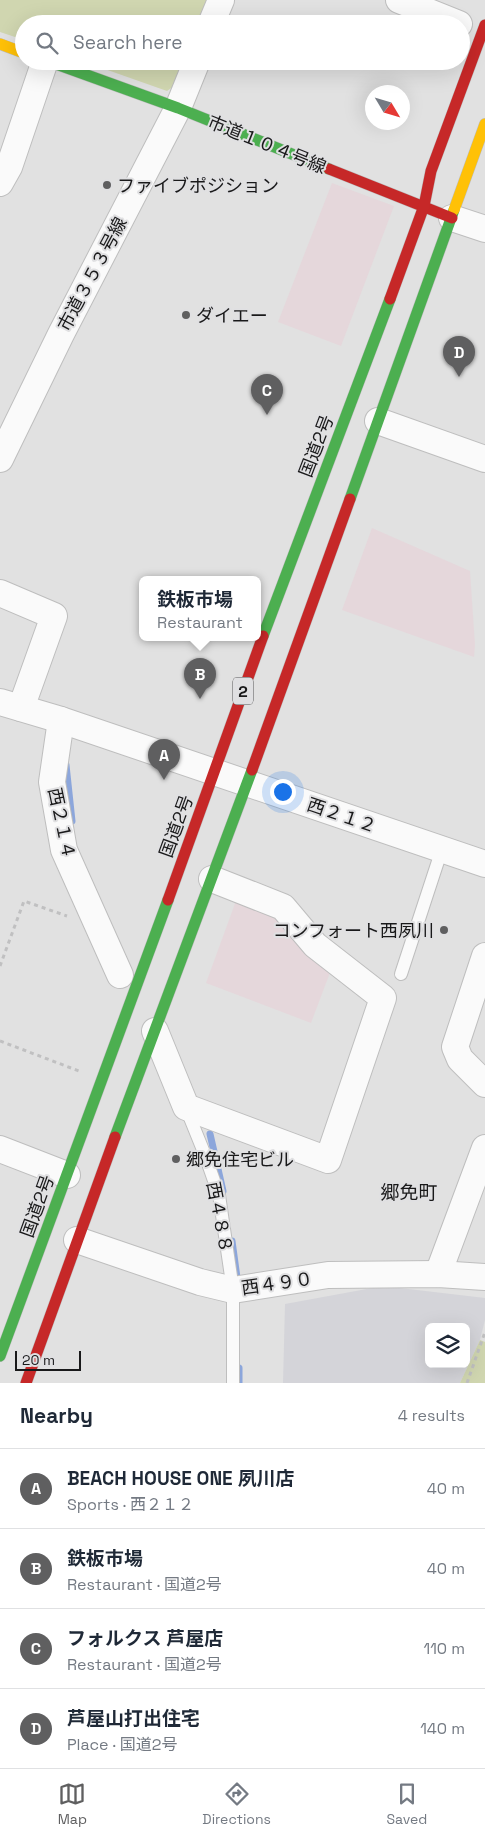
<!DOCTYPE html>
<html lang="en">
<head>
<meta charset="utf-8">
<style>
  body { margin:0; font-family:"Space Grotesk","Noto Sans JP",sans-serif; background:#f6f6f7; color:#1f2937 }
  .controls { position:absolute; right:15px; bottom:15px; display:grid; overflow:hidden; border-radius:8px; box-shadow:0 5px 20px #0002 }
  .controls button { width:45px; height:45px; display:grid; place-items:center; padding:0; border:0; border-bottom:1px solid #e0e1e3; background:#fff; color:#1f2937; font:25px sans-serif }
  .compass { position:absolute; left:365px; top:85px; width:45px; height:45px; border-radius:50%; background:#fff; box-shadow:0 5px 20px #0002; rotate:128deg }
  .scale { position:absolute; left:15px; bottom:12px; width:66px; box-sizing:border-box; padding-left:5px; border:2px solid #19191a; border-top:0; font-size:14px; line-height:18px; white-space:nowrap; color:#19191a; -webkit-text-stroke:4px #e0e0e2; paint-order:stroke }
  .you { position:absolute; left:282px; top:791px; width:18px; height:18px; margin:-12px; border:4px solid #fff; border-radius:50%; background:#1a73e8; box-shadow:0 0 0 8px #1a73e833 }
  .badge { display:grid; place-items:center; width:32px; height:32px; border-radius:50%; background:#5f5f60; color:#fff; font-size:16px; font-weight:700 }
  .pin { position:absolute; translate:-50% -41px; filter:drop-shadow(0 1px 2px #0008) }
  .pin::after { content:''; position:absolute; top:26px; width:18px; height:15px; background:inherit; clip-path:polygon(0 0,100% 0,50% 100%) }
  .popup { position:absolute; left:139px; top:576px; width:122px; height:65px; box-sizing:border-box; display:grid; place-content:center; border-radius:8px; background:#fff; filter:drop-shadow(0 1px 4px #0005); font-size:16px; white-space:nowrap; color:#747a83 }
  .popup b { font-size:19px; color:#1f2937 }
  .popup::after { content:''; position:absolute; left:50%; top:100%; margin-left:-10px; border:10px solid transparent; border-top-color:#fff }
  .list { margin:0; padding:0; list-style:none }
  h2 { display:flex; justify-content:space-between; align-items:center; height:65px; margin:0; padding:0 20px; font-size:21px }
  h2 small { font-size:16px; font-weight:400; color:#747a83 }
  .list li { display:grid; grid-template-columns:32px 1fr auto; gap:15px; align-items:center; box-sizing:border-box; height:80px; padding:0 20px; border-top:1px solid #e0e1e3 }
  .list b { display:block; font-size:19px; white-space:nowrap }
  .list p { margin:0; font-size:16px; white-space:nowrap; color:#747a83 }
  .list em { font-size:16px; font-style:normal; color:#747a83 }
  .icon { flex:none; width:28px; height:28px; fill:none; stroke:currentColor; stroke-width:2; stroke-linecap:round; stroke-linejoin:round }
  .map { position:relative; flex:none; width:485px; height:1383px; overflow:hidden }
  .search { position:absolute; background:#fff; box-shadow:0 5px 20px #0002; left:15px; right:15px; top:15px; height:55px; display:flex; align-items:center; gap:12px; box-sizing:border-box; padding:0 18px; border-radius:28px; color:#747a83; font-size:19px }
  .sheet { height:385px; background:#fff }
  nav { display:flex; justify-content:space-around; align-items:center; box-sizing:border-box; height:70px; border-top:1px solid #e0e1e3; background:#fff; font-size:14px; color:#747a83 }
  nav a { display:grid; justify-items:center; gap:2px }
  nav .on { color:#5f5f60 }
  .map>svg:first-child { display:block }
  .commercial { fill:#e5d7db }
  .built { fill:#d4d4d9; fill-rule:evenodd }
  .green { fill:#d0d6b0 }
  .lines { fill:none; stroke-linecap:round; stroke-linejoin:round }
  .stream { stroke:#8ca6db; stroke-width:7 }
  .lane-casing { stroke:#bebebe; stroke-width:14 }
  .street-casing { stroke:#bebebe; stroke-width:28 }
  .fast-casing { stroke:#bebebe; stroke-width:12 }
  .slow-casing { stroke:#bebebe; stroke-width:12 }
  .jam-casing { stroke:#bebebe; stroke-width:12 }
  .path { stroke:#c0c0c1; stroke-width:3; stroke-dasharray:4 4; stroke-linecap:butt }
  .lane { stroke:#fafafa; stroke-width:12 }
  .street { stroke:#fafafa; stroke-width:26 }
  .fast { stroke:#4caf50; stroke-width:11 }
  .slow { stroke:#ffc107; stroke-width:11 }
  .jam { stroke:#c62828; stroke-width:11 }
  .poi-dot { fill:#5f5f60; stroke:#e0e0e2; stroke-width:2 }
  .labels { text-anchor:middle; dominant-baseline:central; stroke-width:4; stroke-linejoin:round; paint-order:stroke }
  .shield { fill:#e0e0e2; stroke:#555556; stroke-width:1 }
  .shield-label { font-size:16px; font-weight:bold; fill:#19191a }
  .street-label { font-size:18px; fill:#19191a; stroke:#e0e0e2 }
  .poi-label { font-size:18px; fill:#19191a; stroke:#e0e0e2; text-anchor:start }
  .neighbourhood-label { font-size:19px; fill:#19191a; stroke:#e0e0e2 }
</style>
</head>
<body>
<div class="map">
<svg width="485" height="1383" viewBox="0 0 485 1383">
  <rect width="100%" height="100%" fill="#e1e1e1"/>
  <!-- commercial -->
  <g class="commercial">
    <path d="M332,183L394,206L341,346L278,322Z"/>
    <path d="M372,528L470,571L475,645L474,657L342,610Z"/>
    <path d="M237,898L276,914L331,970L311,1023L206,983Z"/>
  </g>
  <!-- built -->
  <path class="built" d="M383,1286L485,1298V1320L480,1340L460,1383H283L285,1304ZM429,1327H466V1364H429Z"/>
  <!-- green -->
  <g class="green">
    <path d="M0,0H210L201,24H24V40L0,32Z"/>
    <path d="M82,61H188L181,81L167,91Z"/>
    <path d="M480,1340L485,1342V1383H460Z"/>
  </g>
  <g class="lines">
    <!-- stream -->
    <g class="stream">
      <path d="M66,765L72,821"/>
      <path d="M210,1134L223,1191"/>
      <path d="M232,1241L238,1285"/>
      <path d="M239,1368V1383"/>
    </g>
    <defs>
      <g id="lane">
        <path d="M401,974L442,849"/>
        <path d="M186,1108L205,1155L219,1195L233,1290V1383"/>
      </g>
      <g id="street">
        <path d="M399,0L459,24"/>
        <path d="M211,24L221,0"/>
        <path d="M0,183L9,167L45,61"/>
        <path d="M452,218L485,229"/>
        <path d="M378,421L485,459"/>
        <path d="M0,459L61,334L178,108L197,61"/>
        <path d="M0,593L54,616L21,708"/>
        <path d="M0,702L61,720L485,864"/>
        <path d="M61,720L52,782L64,850L120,975"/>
        <path d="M485,956L455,1047L460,1059L485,1084"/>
        <path d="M155,1031L186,1107L328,1160L383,998L315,945L283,907L212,879"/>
        <path d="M0,1149L67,1175"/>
        <path d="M77,1240L200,1282L233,1290L328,1275L438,1274L485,1277"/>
        <path d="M438,1274L485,1148"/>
      </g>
      <g id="fast">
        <path d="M48,61L178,108L329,169"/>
        <path d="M350,499L454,210"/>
        <path d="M263,636L390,299"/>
        <path d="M115,1137L252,770"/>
        <path d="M0,1356L168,900"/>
      </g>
      <g id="slow">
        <path d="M0,44L24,53"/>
        <path d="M454,210L485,124"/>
      </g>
      <g id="jam">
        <path d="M329,169L452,218"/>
        <path d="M390,299L424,206L431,171L485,25"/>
        <path d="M252,770L350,499"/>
        <path d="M168,900L263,636"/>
        <path d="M26,1383L115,1137"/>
      </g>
    </defs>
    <!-- lane casing -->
    <use href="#lane" class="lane-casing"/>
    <!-- street casing -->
    <use href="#street" class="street-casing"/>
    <!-- fast casing -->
    <use href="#fast" class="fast-casing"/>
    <!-- slow casing -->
    <use href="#slow" class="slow-casing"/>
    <!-- jam casing -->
    <use href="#jam" class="jam-casing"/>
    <!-- path -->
    <g class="path">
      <path d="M0,966L24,901L67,916"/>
      <path d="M0,1041L79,1071"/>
      <path d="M467,1383L485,1332"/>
    </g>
    <!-- lane -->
    <use href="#lane" class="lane"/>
    <!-- street -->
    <use href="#street" class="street"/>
    <!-- fast -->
    <use href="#fast" class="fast"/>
    <!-- slow -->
    <use href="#slow" class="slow"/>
    <!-- jam -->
    <use href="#jam" class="jam"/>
  </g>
  <!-- markers -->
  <g class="poi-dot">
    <circle cx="107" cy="185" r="5"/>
    <circle cx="186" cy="315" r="5"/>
    <circle cx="444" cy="930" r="5"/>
    <circle cx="176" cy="1159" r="5"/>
  </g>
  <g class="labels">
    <!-- shield labels -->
    <rect class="shield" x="233" y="677.5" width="20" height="27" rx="4"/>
    <g class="shield-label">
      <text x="243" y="691">2</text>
    </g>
    <!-- street labels -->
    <g class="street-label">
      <text transform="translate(267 144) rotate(22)">市道１０４号線</text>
      <text transform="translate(92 274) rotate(-62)">市道３５３号線</text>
      <text transform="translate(316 446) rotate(-69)">国道2号</text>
      <text transform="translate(342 815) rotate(19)">西２１２</text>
      <text transform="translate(62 823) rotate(78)">西２１４</text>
      <text transform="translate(176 826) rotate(-70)">国道2号</text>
      <text transform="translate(37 1206) rotate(-70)">国道2号</text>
      <text transform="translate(220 1217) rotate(79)">西４８８</text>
      <text transform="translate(277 1283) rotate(-8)">西４９０</text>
    </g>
    <!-- poi labels -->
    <g class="poi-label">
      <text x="117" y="185">ファイブポジション</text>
      <text x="196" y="315">ダイエー</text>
      <text x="434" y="930" text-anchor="end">コンフォート西夙川</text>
      <text x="186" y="1159">郷免住宅ビル</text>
    </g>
    <!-- neighbourhood labels -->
    <g class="neighbourhood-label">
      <text x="409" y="1192">郷免町</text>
    </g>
  </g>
</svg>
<div class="controls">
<button><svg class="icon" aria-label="layers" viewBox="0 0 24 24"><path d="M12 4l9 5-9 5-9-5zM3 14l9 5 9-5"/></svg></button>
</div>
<svg class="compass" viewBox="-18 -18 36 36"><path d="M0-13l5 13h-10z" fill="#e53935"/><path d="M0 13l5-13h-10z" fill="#747a83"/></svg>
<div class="scale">20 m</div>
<div class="you"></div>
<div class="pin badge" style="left:164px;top:780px">A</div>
<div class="pin badge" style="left:200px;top:699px">B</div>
<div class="popup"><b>鉄板市場</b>Restaurant</div>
<div class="pin badge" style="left:267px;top:415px">C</div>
<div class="pin badge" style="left:459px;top:377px">D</div>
<div class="search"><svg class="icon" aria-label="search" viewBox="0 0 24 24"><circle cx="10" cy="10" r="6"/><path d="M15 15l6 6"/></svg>Search here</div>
</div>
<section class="sheet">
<h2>Nearby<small>4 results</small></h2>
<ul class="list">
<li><span class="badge">A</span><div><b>BEACH HOUSE ONE 夙川店</b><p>Sports · 西２１２</p></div><em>40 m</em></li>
<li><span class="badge">B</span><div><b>鉄板市場</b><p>Restaurant · 国道2号</p></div><em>40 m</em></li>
<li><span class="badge">C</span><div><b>フォルクス 芦屋店</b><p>Restaurant · 国道2号</p></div><em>110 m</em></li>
<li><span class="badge">D</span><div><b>芦屋山打出住宅</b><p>Place · 国道2号</p></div><em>140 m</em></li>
</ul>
</section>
<nav>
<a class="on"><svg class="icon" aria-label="map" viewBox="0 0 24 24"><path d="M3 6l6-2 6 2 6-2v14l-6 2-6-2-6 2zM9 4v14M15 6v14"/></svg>Map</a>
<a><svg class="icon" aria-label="directions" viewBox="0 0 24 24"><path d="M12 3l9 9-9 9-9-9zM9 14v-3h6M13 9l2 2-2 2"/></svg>Directions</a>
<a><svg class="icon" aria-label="saved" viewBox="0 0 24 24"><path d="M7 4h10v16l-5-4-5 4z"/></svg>Saved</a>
</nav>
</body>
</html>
